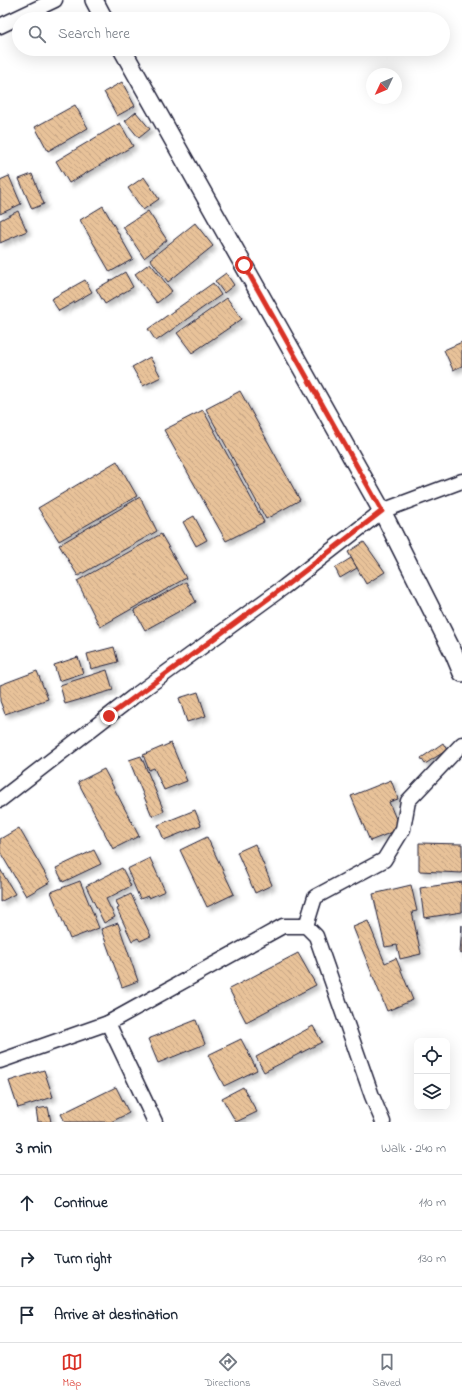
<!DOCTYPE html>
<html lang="en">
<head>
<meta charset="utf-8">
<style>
  body { margin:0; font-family:"Indie Flower",sans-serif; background:#f2f2f3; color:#1f2937 }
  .controls { position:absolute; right:12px; bottom:12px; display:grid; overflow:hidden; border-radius:8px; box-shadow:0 4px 16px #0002 }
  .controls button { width:36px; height:36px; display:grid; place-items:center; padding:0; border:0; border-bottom:1px solid #e0e1e3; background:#fff; color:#1f2937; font:20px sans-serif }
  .compass { position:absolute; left:366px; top:68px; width:36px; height:36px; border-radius:50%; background:#fff; box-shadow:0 4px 16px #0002; rotate:226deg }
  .stop { position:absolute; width:12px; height:12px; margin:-9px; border:3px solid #d93025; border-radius:50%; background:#fff }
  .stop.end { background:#d93025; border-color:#fff; box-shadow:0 1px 4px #0008 }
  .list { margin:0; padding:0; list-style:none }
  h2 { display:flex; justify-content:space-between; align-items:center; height:52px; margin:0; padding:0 16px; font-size:17px }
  h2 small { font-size:13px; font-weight:400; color:#747a83 }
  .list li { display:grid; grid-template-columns:26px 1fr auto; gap:12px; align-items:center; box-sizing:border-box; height:56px; padding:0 16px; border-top:1px solid #e0e1e3 }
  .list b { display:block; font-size:15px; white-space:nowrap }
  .list em { font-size:13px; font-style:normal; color:#747a83 }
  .icon { flex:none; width:22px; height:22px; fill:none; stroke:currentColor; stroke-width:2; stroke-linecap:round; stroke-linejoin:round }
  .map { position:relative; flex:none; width:462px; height:1122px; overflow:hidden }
  .search { position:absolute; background:#fff; box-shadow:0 4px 16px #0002; left:12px; right:12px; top:12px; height:44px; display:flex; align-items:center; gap:10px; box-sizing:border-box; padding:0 14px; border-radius:22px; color:#747a83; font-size:15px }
  .sheet { height:220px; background:#fff }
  nav { display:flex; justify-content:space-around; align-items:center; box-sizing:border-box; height:56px; border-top:1px solid #e0e1e3; background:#fff; font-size:11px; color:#747a83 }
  nav a { display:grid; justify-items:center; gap:2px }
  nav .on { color:#d93025 }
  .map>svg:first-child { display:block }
  .building { fill:url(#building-back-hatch); stroke:#22223b; filter:url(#shadow) }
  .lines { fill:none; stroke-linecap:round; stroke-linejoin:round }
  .minor-casing { stroke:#22223b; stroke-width:17 }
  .tertiary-casing { stroke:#22223b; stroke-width:20 }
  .minor { stroke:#fff; stroke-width:14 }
  .tertiary { stroke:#fff; stroke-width:17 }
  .route { stroke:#d93025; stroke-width:5 }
</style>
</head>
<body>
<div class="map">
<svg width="462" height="1122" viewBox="0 0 462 1122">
  <defs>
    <pattern id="building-back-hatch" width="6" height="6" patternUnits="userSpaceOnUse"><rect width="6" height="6" fill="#e8c299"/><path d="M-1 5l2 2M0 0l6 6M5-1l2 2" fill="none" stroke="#c7a685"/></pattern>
    <filter id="shadow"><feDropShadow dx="3.5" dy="3.5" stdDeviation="2" flood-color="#0004"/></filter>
  </defs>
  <rect width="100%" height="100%" fill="#fff"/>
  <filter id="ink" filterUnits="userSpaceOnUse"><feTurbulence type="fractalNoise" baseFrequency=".025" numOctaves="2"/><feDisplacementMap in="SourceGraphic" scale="8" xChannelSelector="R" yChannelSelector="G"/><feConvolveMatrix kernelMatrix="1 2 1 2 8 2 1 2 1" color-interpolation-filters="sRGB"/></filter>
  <g filter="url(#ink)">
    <!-- building -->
    <g class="building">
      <path d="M122,82L135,106L117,116L104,92Z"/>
      <path d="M75,105L88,128L48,151L35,127Z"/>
      <path d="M136,112L150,129L139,138L125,121Z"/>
      <path d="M120,123L133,146L69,183L56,161Z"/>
      <path d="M32,174L44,204L32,209L19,179Z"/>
      <path d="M9,176L21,204L0,214V180Z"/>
      <path d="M144,177L159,199L143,210L128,188Z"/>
      <path d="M103,206L133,259L110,272L80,220Z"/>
      <path d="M18,211L27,231L0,243V220Z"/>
      <path d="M148,211L167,240L144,258L123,227Z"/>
      <path d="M195,223L213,246L168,282L150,259Z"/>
      <path d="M150,263L172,291L157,303L135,274Z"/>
      <path d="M125,272L133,287L105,304L96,289Z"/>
      <path d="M226,273L234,285L224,293L215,281Z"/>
      <path d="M85,280L92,292L59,311L51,299Z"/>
      <path d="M213,283L221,295L156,341L148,329Z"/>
      <path d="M227,298L242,319L192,353L177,333Z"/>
      <path d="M462,342V366L453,370L444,350Z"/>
      <path d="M150,357L161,377L143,386L132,367Z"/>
      <path d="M240,391L300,500L266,519L206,409Z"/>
      <path d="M203,410L264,522L226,541L164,430Z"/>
      <path d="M117,461L137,496L59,541L38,508Z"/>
      <path d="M140,497L157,531L78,576L59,545Z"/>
      <path d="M194,516L207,540L196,546L183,522Z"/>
      <path d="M161,534L186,578L100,627L77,581Z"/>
      <path d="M364,542L385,572L366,584L348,552Z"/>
      <path d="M351,558L357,568L340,578L335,568Z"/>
      <path d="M186,582L196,602L145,630L134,610Z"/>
      <path d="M114,647L118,662L91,669L87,654Z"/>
      <path d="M78,657L83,673L59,681L54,665Z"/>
      <path d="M107,670L113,690L65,704L60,685Z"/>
      <path d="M37,671L48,699L5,714L0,701V685Z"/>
      <path d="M198,692L206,716L187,722L179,698Z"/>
      <path d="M171,743L187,781L164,790L154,768L149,770L143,755Z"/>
      <path d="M443,743L447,750L425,764L421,758Z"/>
      <path d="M141,756L164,811L152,816L129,760Z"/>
      <path d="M104,769L139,836L113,849L78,782Z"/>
      <path d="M391,780L398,799L389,802L400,829L370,841L351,796Z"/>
      <path d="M195,810L201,825L164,840L158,825Z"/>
      <path d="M19,828L50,882L26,896L0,852V839Z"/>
      <path d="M207,837L234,894L207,907L180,850Z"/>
      <path d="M419,843L462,844V873L419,871Z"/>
      <path d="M255,844L272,885L255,893L237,852Z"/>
      <path d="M94,850L101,864L63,882L56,868Z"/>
      <path d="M150,858L165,891L149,898L148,896L140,899L127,869Z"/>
      <path d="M122,868L131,886L106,899L115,917L104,923L86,886Z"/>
      <path d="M0,869L15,894L0,902Z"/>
      <path d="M80,881L99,928L70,939L51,892Z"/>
      <path d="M462,882V912L424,918L420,888Z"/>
      <path d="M411,885L417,911L412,912L421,954L400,959L397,945L385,947L373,894Z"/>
      <path d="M131,894L151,936L140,941L138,938L132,941L117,909L119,908L116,901Z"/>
      <path d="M368,921L385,963L396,958L413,1000L387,1011L353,927Z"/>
      <path d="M118,923L138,981L122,987L101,929Z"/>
      <path d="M462,925V954L460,953Z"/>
      <path d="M298,953L316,985L246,1022L229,989Z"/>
      <path d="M196,1020L205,1044L158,1063L148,1039Z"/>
      <path d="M313,1026L322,1042L264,1072L256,1057Z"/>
      <path d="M241,1039L257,1070L224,1086L208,1055Z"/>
      <path d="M44,1070L53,1097L18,1108L9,1081Z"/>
      <path d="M116,1087L129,1113L111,1122H65L61,1114Z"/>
      <path d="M243,1087L257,1112L236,1122L222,1098Z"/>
      <path d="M48,1107L51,1122H38L36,1109Z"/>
    </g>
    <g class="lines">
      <defs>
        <g id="minor">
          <path d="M0,26L55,0"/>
          <path d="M0,800L133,697L284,587L382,511L462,481"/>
          <path d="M306,926L315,897L384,860L403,829L408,801L462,744"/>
          <path d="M108,1023L155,1122"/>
          <path d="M0,1061L108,1023L283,926H306L316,936L372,1096L383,1122"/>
        </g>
        <g id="tertiary">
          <path d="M94,0L104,19"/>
          <path d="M122,49L382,511L454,654L462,673"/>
        </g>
      </defs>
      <!-- minor casing -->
      <use href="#minor" class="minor-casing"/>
      <!-- tertiary casing -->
      <use href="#tertiary" class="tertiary-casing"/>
      <!-- minor -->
      <use href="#minor" class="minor"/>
      <!-- tertiary -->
      <use href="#tertiary" class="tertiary"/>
    </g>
  </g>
  <g class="lines" filter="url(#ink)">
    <!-- route -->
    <path class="route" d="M109,716L284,587L382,511L244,265"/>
  </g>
</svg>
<div class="controls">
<button><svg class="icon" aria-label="locate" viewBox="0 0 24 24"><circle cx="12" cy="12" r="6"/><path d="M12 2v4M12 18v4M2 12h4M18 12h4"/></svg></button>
<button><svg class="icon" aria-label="layers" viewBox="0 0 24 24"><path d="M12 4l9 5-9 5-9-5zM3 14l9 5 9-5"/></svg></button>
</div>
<svg class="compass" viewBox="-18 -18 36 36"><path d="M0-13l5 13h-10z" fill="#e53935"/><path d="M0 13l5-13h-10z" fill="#747a83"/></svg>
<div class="stop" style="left:244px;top:265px"></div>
<div class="stop end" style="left:109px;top:716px"></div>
<div class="search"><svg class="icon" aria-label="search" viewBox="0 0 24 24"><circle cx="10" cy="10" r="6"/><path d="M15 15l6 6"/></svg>Search here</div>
</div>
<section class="sheet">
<h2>3 min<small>Walk · 240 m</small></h2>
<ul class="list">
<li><svg class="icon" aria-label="ahead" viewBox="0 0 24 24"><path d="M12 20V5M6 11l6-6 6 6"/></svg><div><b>Continue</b></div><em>110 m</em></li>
<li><svg class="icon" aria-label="right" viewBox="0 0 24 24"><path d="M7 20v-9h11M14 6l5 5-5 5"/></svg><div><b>Turn right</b></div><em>130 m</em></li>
<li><svg class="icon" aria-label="arrive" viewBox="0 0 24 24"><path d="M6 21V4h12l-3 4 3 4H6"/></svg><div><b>Arrive at destination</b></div></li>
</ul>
</section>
<nav>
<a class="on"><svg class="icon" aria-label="map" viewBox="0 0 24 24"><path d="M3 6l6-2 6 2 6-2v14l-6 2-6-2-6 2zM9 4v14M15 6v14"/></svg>Map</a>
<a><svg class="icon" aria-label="directions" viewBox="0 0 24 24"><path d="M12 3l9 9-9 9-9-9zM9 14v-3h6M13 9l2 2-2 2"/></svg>Directions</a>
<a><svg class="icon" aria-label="saved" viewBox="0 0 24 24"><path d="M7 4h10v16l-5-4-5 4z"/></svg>Saved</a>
</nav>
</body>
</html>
